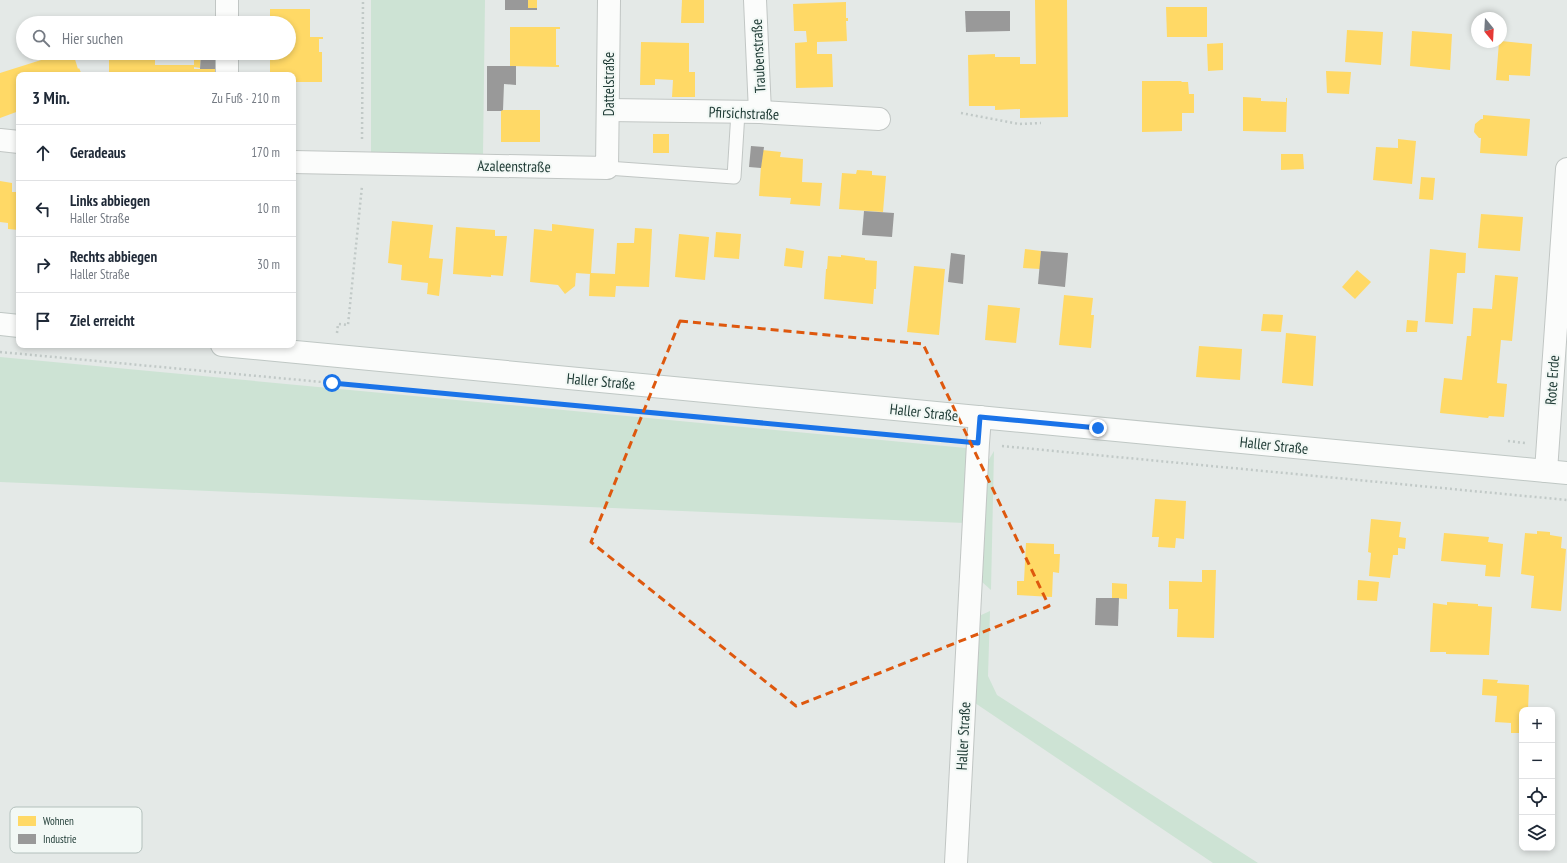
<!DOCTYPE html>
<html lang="de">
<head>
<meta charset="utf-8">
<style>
  body { margin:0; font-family:"PT Sans Narrow",sans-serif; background:#f2f2f3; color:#1f2937 }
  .controls { position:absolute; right:12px; bottom:12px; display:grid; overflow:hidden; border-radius:8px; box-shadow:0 2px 6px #0003 }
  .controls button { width:36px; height:36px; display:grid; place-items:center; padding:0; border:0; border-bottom:1px solid #e0e1e3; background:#fff; color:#1f2937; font:20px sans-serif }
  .compass { position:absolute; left:1471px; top:12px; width:36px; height:36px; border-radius:50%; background:#fff; box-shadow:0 2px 6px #0003; rotate:162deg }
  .stop { position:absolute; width:12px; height:12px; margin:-9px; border:3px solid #1a73e8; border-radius:50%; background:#fff }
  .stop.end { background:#1a73e8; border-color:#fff; box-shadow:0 1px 4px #0008 }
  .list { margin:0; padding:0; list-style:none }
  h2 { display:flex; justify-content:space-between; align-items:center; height:52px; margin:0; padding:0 16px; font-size:17px }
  h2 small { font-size:13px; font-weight:400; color:#747a83 }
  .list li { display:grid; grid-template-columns:26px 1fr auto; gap:12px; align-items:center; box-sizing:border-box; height:56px; padding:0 16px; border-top:1px solid #e0e1e3 }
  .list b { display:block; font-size:15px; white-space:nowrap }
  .list p { margin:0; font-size:13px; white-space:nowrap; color:#747a83 }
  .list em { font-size:13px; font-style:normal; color:#747a83 }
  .icon { flex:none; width:22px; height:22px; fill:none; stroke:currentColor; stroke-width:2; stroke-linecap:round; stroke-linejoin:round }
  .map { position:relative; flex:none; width:1567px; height:863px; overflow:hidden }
  .search { position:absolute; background:#fff; box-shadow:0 2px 6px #0003; left:16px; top:16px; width:280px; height:44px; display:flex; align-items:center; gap:10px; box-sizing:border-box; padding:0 14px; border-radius:22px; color:#747a83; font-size:15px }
  .panel { position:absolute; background:#fff; box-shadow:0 2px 6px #0003; left:16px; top:72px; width:280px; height:276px; border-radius:8px }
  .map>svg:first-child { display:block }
  .green { fill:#cde3d4 }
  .homes { fill:#ffd966 }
  .industry { fill:#999 }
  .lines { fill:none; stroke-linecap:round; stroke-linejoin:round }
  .service-casing { stroke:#c1c6c4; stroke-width:15 }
  .minor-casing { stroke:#c1c6c4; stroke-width:24 }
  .secondary-casing { stroke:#bfc7c4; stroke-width:24 }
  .path { stroke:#c1c9c7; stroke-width:2.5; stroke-dasharray:2 3; stroke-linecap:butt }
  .service { stroke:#fbfcfb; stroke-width:13 }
  .minor { stroke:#fbfcfb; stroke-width:22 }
  .secondary { stroke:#fbfcfb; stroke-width:22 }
  .route { stroke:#1a73e8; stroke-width:5 }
  .marked { fill:none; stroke:#de580e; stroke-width:3; stroke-dasharray:8 5; stroke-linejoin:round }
  .labels { text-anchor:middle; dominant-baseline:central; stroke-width:4; stroke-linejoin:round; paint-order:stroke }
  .street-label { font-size:15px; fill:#213d37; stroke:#f2f8f5 }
  .key { fill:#f2f8f5; stroke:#b3c0bc; stroke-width:1 }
  .key-label { font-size:11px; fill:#213d37 }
</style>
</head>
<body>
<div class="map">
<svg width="1567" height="863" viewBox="0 0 1567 863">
  <rect width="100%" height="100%" fill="#e4e9e7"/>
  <!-- green -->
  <g class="green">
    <path d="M371,0H485L483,155L371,153Z"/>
    <path d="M0,357L966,448L968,462L965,523L0,482Z"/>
    <path d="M994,451L991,590L981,581L987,463Z"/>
    <path d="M990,611L988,676L997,695L1258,863H1213L975,703L979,616Z"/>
  </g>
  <!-- homes -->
  <g class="homes">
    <rect x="528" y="0" width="9" height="8"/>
    <path d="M682,0H704V23H681Z"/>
    <path d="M1035,0H1067L1068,117L1020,118V109L995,110V106H969L968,55L995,54V57H1020V64H1036Z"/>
    <path d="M846,2V18H848V21H846L847,41L817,42V54H832L833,87L796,88L795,43L807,42L806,31H794L793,4Z"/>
    <path d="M1166,7H1207V37H1167Z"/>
    <path d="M270,9H310V37H323V39H319V52H322V82H293V75H270V53H289V23H270Z"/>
    <path d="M194,21L208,22V23H194Z"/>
    <path d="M510,27H560V29H556V65H559V67L510,66Z"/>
    <path d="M1347,30L1383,32L1381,65L1345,62Z"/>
    <path d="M1412,31L1452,34L1450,70L1410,66Z"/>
    <path d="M1501,41L1532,44L1530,76L1509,75V81L1496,80L1499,42Z"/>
    <path d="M641,42L689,43V72H695V97H672L673,80L655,79V85H640Z"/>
    <path d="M1223,43V70L1208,71L1207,44Z"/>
    <path d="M56,53H73L78,69L79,68L82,75H19V111L0,118V73L57,55Z"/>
    <path d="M194,53H201L200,68L194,67V69H215V75H109V58H155V65H194Z"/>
    <path d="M1326,71L1351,72L1349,94L1327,93Z"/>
    <path d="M1142,81H1182L1181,82H1188L1189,94H1194V113H1182V131L1142,132Z"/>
    <path d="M1243,97L1261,98V101L1286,102V98H1287L1286,132L1243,131Z"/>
    <rect x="501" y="110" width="39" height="32"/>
    <path d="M1483,115L1530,119L1527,156L1480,153L1481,138H1479L1474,132L1475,124L1481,119H1483Z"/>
    <rect x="653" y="134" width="16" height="19"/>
    <path d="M1398,139L1416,141L1412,184L1373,180L1376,147L1398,148Z"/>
    <path d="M762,150L781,152L780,157L803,159L802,182L822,183L820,206L790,204L791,198L759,196Z"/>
    <path d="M1281,154H1303L1304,169L1281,170Z"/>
    <path d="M857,170L872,171V175L886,176L883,212L839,209L842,173L856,174Z"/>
    <path d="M1421,177L1435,178L1433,200L1419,199Z"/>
    <path d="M0,181L12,183V192H19V230L8,229V223L0,222Z"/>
    <path d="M1481,214L1523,217L1520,251L1478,248Z"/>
    <path d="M392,221L433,225L429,258L443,259L439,296L427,294L428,283L401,280L402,265L388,263Z"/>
    <path d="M552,224L594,229L591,273L615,274L617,243H634L635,228L652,229L649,287L616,286L615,297L589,296L590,274L576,273L575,286L565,294L558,285L530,282L534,229L552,231Z"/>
    <path d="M456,227L495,230V236H507L503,276L491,275V277L453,274Z"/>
    <path d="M716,232L741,234L739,259L714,257Z"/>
    <path d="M679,234L709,237L705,280L675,277Z"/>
    <path d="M786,248L804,251L802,268L784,266Z"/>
    <path d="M1025,249L1041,251L1040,269L1023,268Z"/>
    <path d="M1430,249L1466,253L1465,273H1457L1453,324L1425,322Z"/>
    <path d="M841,255L865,258V260L877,261L876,289H874L873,304L824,299L826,269H827L828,256L841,257Z"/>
    <path d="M914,266L945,269L939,335L907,332Z"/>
    <path d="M1357,270L1371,282L1355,299L1342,287Z"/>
    <path d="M1495,275L1518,277L1512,341L1501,340L1497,383L1507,384L1504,417L1489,416L1488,418L1440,413L1444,378L1462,380L1467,336H1471L1473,308L1492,309Z"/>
    <path d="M1064,295L1093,298L1091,315H1094L1091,348L1059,345Z"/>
    <path d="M988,305L1020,308L1016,343L985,340Z"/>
    <path d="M1263,314L1283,315L1281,332L1261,331Z"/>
    <path d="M1407,320L1418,321L1417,332H1406Z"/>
    <path d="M1286,333L1316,336L1313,386L1282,383Z"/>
    <path d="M1199,346L1242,349L1240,380L1196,377Z"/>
    <path d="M1155,499L1186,501L1184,539L1176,538L1175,548L1158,547L1159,537H1152Z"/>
    <path d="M1371,519L1401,522L1399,537L1406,538L1405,549L1398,548V555H1393L1390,578L1369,576L1371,553L1368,552Z"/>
    <path d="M1537,531L1550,532V535L1562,537L1561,548L1566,549L1561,611L1531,608L1534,576L1521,574L1525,533L1537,534Z"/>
    <path d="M1444,533L1489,537L1488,542L1503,544L1500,577L1485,576L1486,565L1441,561Z"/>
    <path d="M1026,543L1054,544V554H1060L1059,573L1053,572L1052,597L1017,595V581H1024Z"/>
    <path d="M1202,570H1216L1214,638L1177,637L1178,609H1169V581L1202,582Z"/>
    <path d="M1358,580L1379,582L1377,601L1357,600Z"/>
    <path d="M1112,583L1127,584V599L1112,598Z"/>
    <path d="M1447,602L1478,604V606L1492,607L1489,655L1446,654V652H1430L1433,603L1447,605Z"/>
    <path d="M1483,679L1498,680L1497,683L1529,685L1528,710H1522V733H1511V723L1495,722L1497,696L1482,695Z"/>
  </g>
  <!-- industry -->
  <g class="industry">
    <path d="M505,0H528V8H537V10H505Z"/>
    <path d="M965,11H1010V31L966,32Z"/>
    <path d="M201,53H215V69H200Z"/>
    <path d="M487,66H516V85L504,84L503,110L501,111H487Z"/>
    <path d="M751,146L764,147L761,168L749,167Z"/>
    <path d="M864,211L894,213L892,237L862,235Z"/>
    <path d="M1041,251L1068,253L1065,287L1038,284Z"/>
    <path d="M951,253L965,255L963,284L948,282Z"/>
    <path d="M1096,598H1119L1118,626L1095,625Z"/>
  </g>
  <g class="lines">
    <defs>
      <path id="service" d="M607,168L734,177L738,112"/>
      <g id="minor">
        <path d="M227,0V23"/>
        <path d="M755,0L760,112"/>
        <path d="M227,53V75"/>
        <path d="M608,110L760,112L879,119"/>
        <path d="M0,140L19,142"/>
        <path d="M293,162L607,168L609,0"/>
        <path d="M1546,471L1567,169"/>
        <path d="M956,863L978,443L980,417"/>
      </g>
      <g id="secondary">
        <path d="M0,324L19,326"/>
        <path d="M222,345L1567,473"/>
      </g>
    </defs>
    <!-- service casing -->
    <use href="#service" class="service-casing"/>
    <!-- minor casing -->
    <use href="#minor" class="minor-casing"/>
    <!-- secondary casing -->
    <use href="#secondary" class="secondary-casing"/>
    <!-- path -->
    <g class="path">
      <path d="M961,113L1019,124L1041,123"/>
      <path d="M362,139L363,0"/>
      <path d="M337,333L338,324L348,325L362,186"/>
      <path d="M0,352L955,441"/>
      <path d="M1508,441L1525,443"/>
      <path d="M1002,446L1567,500"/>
    </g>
    <!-- service -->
    <use href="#service" class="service"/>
    <!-- minor -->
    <use href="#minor" class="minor"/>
    <!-- secondary -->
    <use href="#secondary" class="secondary"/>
  </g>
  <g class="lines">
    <!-- route -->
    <path class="route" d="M332,383L978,443L980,417L1098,428"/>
  </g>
  <!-- marked area -->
  <path class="marked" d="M680,321L923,344L1049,606L796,706L591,542Z"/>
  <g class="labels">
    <!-- street labels -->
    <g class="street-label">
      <text transform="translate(758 56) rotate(-93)">Traubenstraße</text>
      <text transform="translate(608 84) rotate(-90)">Dattelstraße</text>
      <text transform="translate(744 113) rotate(2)">Pfirsichstraße</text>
      <text transform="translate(514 166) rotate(1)">Azaleenstraße</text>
      <text transform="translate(1552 380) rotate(-86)">Rote Erde</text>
      <text transform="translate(601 381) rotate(5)">Haller Straße</text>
      <text transform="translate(924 412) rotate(6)">Haller Straße</text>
      <text transform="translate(1274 445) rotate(6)">Haller Straße</text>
      <text transform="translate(963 736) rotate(-87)">Haller Straße</text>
    </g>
  </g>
  <!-- legend -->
  <rect x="10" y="807" width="132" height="46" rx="6" class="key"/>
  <rect x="18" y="816" width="18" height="10" fill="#ffd966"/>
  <rect x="18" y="834" width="18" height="10" fill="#999"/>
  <g class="key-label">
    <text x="43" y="825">Wohnen</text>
    <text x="43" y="843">Industrie</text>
  </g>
</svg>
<div class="controls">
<button>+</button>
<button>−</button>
<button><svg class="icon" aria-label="locate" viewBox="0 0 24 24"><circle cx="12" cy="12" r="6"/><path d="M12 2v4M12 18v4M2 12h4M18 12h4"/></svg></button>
<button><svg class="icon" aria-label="layers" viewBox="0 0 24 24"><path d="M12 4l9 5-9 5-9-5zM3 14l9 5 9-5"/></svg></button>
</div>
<svg class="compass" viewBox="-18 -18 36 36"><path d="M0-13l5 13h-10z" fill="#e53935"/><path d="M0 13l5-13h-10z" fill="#747a83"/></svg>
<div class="stop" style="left:332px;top:383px"></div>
<div class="stop end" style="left:1098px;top:428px"></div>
<div class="search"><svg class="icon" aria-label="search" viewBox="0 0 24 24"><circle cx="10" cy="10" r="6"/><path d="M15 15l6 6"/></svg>Hier suchen</div>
<section class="panel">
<h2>3 Min.<small>Zu Fuß · 210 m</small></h2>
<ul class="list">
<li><svg class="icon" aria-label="ahead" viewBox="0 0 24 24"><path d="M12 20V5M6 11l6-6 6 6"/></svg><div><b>Geradeaus</b></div><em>170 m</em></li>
<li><svg class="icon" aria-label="left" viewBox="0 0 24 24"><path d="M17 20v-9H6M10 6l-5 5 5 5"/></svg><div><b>Links abbiegen</b><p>Haller Straße</p></div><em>10 m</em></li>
<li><svg class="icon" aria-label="right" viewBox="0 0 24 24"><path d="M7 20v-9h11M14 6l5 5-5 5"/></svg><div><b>Rechts abbiegen</b><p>Haller Straße</p></div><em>30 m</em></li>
<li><svg class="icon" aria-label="arrive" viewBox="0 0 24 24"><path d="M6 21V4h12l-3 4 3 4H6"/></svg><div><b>Ziel erreicht</b></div></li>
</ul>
</section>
</div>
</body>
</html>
